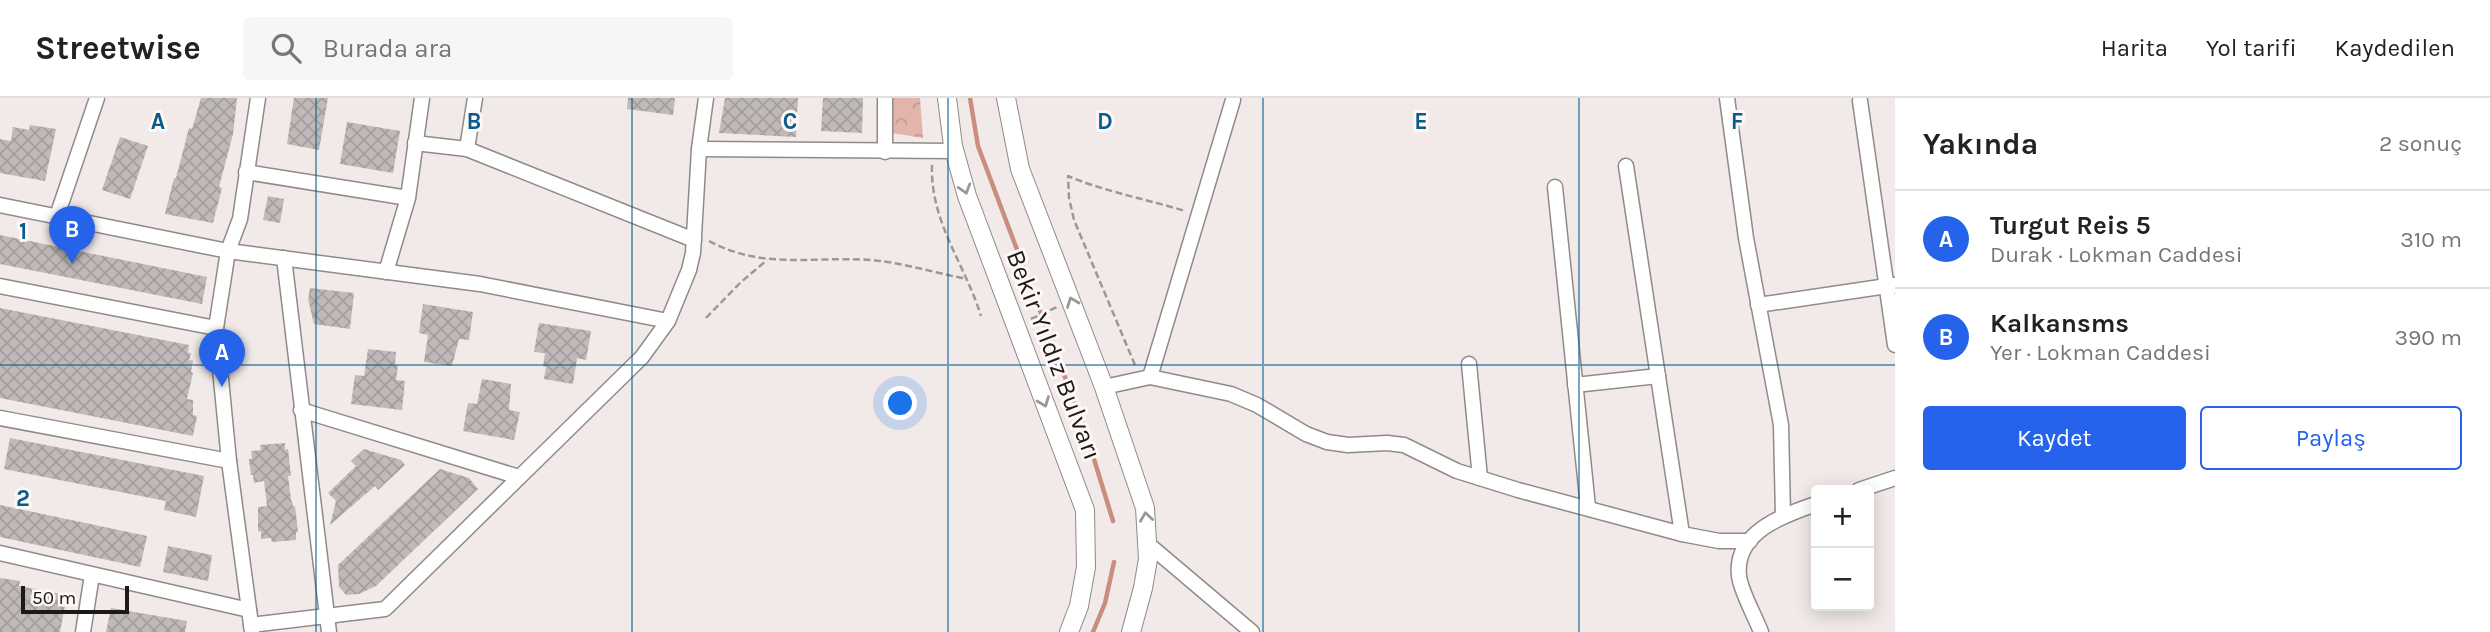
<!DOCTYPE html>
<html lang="tr">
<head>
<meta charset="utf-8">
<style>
  body { margin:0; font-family:Karla,sans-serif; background:#f6f6f6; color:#222 }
  .controls { position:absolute; right:21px; bottom:21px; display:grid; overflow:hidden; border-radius:7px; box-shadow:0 4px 18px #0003 }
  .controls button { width:63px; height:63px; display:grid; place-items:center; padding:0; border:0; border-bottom:2px solid #e0e0e0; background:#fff; color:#222; font:35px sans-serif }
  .scale { position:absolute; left:21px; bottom:18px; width:108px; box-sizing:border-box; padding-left:7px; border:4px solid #1b1919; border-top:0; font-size:19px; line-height:24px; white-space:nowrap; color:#1b1919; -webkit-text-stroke:5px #fef7f6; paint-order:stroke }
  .you { position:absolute; left:901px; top:306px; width:24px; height:24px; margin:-18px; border:5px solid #fff; border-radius:50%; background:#1a73e8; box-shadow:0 0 0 10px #1a73e833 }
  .badge { display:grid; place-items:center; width:46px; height:46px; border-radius:50%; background:#2563eb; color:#fff; font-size:23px; font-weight:700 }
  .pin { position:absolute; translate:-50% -58px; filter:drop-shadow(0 2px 4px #0008) }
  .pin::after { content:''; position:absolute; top:37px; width:24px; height:21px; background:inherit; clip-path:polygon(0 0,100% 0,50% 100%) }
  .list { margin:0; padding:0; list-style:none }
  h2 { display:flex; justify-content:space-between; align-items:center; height:91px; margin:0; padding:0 28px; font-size:30px }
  h2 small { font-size:23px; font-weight:400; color:#767676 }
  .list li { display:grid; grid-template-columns:46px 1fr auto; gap:21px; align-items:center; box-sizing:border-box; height:98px; padding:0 28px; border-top:2px solid #e0e0e0 }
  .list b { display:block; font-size:26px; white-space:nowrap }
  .list p { margin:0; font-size:23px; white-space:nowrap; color:#767676 }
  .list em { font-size:23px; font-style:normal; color:#767676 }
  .actions { display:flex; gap:14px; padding:21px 28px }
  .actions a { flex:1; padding:16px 0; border:2px solid #2563eb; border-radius:7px; text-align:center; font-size:24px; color:#2563eb }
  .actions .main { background:#2563eb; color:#fff }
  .icon { flex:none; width:38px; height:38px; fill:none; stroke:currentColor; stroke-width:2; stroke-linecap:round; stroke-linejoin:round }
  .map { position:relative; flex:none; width:1895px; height:534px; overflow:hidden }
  header { display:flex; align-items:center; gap:42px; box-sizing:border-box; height:98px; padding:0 35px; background:#fff; border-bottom:2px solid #e0e0e0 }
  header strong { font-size:33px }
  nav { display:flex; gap:38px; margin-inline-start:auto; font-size:24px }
  .search { width:490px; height:63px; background:#f6f6f6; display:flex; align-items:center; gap:18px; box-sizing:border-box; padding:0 24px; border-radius:7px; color:#767676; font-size:26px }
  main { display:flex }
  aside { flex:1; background:#fff }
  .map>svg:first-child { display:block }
  .park { fill:url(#park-crowns) }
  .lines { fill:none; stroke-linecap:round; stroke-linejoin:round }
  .stream { stroke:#ca8e80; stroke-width:4.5 }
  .building { fill:url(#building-cross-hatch) }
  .minor-casing { stroke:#908a88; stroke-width:17 }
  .major-casing { stroke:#908a88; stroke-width:20 }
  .path { stroke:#9d9896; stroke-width:2.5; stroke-dasharray:7 3.5; stroke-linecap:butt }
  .minor { stroke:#fff; stroke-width:14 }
  .major { stroke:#fff; stroke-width:18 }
  .oneway { stroke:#989898 }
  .grid { fill:none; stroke:#065c8e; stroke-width:2; stroke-opacity:0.55 }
  .labels { text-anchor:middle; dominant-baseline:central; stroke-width:6; stroke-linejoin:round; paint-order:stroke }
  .street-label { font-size:26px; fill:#1b1919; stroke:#fef7f6 }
  .grid-label { font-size:23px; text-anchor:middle; font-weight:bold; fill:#065c8e; stroke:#fef7f6; stroke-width:6; stroke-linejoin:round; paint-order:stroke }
</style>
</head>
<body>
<header>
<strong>Streetwise</strong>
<div class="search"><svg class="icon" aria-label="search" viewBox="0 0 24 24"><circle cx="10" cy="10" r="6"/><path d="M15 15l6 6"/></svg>Burada ara</div>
<nav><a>Harita</a><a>Yol tarifi</a><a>Kaydedilen</a></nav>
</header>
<main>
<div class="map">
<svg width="1895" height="534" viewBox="0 0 1895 534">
  <defs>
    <pattern id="park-crowns" width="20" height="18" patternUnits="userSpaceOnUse" patternTransform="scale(1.75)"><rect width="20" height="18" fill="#e2b4aa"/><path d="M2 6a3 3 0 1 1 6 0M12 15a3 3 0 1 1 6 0" fill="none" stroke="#c19a92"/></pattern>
    <pattern id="building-cross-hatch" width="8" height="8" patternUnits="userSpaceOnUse" patternTransform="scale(1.75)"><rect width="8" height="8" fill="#c0b9b8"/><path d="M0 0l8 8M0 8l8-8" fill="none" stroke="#a49e9e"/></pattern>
  </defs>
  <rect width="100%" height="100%" fill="#f1eae8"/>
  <!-- park -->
  <path class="park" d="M882,0H920L923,40L892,35Z"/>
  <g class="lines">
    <!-- stream -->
    <g class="stream">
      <path d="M970,0L978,48L1086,335L1113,423"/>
      <path d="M1093,534L1105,505L1114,464"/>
    </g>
  </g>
  <!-- building -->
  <g class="building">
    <path d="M201,0H237L233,36L219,89L222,90L213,125L165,116L174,80H176L189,30L192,31Z"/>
    <path d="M294,0H328L319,52L287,46Z"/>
    <path d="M628,0H675L673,17L627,11Z"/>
    <path d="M725,0H798L796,39L719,35Z"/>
    <path d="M823,0H863L862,35L821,33Z"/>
    <path d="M347,24L400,33L393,75L340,66Z"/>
    <path d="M30,27L56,31L45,83L0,75V41L11,43L13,29L29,32Z"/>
    <path d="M120,39L148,48L130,101L102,92Z"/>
    <path d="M268,98L284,101L280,125L263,122Z"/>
    <path d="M0,137L207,179L202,206L0,166Z"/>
    <path d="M310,190L354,195L350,231L314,226L308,201Z"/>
    <path d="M423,206L473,214L469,242L459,241L452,268L424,264L428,237L419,235Z"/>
    <path d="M0,210L189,247L188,255H191L189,262L193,263L191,274L193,275L187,301L193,302V317L197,318L193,338L0,300Z"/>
    <path d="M539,225L591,233L586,262L577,260L573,286L544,281L546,269L543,268L545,255L534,254Z"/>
    <path d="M368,251L396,254L395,266L398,267L396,282L405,283L402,312L351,306L355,277L364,278Z"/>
    <path d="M482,281L511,286L509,312L520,314L514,342L463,333L468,305L477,306Z"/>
    <path d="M10,340L204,378L196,419L164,412L166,403L4,371Z"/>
    <path d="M285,345V352L288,351L291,378H288L291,401L293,408H295L298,434H296V442L272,444L271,440L261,441V433L258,434V409L267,408L264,383L254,385L253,377H251L249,361H252L251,353L261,352L260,347Z"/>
    <path d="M364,351L401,362L405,367L378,392L375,388L330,427L336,403L328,395L356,368L351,363Z"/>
    <path d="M440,371L469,380L478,391L376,488L359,496L346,497L339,489L338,467Z"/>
    <path d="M0,407L147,438L140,469L0,439Z"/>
    <path d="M168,448L212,457L208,483L163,474Z"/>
    <path d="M0,480L20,483L19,488L67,497L60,534H0Z"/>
    <path d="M111,510L187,523L185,534H106Z"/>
  </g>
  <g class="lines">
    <defs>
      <g id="minor">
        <path d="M885,0V54"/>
        <path d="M1727,0L1746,140L1781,327L1783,418"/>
        <path d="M1860,3L1895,247"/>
        <path d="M415,45L467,51L694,142"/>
        <path d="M467,51L475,0"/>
        <path d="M699,51L955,53"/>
        <path d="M1626,68L1682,436"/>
        <path d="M246,74L408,100"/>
        <path d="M1555,89L1588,409"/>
        <path d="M0,107L228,153L480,186L668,223"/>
        <path d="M57,118L97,0"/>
        <path d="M284,160L329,534"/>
        <path d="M386,174L408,100L422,0"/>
        <path d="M0,188L216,230"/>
        <path d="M1758,207L1894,187"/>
        <path d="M1469,266L1480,380"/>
        <path d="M1150,279L1233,2"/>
        <path d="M1575,287L1658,278"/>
        <path d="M1104,289L1150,279L1231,296L1257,307L1306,336L1327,344L1348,347L1387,345L1404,347L1457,373L1518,392L1682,436L1719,443H1750"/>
        <path d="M301,312L519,379"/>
        <path d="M0,320L229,363"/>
        <path d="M1859,392L1895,380"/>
        <path d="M1148,446L1252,534"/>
        <path d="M0,455L249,512"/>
        <path d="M251,527L385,511L642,259L668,223L689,172L693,155L699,51L706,0"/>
        <path d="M83,534L92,477"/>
        <path d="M252,534L229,363L216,230L228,153L240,121L258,0"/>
        <path d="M1761,534C1755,518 1741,494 1739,478C1734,434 1784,417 1816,406"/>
      </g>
      <g id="major">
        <path d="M947,0L953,48L967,98L1085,412L1086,469L1079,508L1069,534"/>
        <path d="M1006,0L1020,71L1104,289L1145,410L1148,461L1143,490L1131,534"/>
      </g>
    </defs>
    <!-- minor casing -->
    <use href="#minor" class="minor-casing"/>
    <!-- major casing -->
    <use href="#major" class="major-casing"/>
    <!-- path -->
    <g class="path">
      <path d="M932,67C930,124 965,166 981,218"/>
      <path d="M709,143C763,172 813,158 872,162C904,165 935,175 967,181"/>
      <path d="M706,220L740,185L767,162"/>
      <path d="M1031,221L1057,209"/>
      <path d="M1135,267L1074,122L1069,100L1068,78C1106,94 1146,101 1185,113"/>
    </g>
    <!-- minor -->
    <use href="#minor" class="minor"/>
    <!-- major -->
    <use href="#major" class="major"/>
  </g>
  <!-- one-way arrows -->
  <defs><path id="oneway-chevron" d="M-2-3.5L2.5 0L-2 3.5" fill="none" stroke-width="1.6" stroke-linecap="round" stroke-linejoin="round" transform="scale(1.75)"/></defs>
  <g class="oneway">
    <use href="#oneway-chevron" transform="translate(965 91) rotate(73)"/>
    <use href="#oneway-chevron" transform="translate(1072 204) rotate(-111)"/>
    <use href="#oneway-chevron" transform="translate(1044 304) rotate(69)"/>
    <use href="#oneway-chevron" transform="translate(1146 419) rotate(-98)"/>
  </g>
  <!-- grid -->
  <path class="grid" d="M316,0V534M632,0V534M948,0V534M1263,0V534M1579,0V534M0,267H1895"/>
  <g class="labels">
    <!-- street labels -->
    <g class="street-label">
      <text transform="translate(1054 257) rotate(69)">Bekir Yıldız Bulvarı</text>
    </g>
  </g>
  <g class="grid-label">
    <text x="158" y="31">A</text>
    <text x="474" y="31">B</text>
    <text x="790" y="31">C</text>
    <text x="1105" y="31">D</text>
    <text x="1421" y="31">E</text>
    <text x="1737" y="31">F</text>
    <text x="23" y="141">1</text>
    <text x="23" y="408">2</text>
  </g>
</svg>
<div class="controls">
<button>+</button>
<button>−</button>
</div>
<div class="scale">50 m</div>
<div class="you"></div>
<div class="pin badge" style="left:222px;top:289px">A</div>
<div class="pin badge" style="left:72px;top:166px">B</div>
</div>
<aside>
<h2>Yakında<small>2 sonuç</small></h2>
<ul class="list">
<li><span class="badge">A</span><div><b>Turgut Reis 5</b><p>Durak · Lokman Caddesi</p></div><em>310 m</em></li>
<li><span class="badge">B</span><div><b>Kalkansms</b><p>Yer · Lokman Caddesi</p></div><em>390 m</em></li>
</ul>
<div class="actions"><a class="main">Kaydet</a><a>Paylaş</a></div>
</aside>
</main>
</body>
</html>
